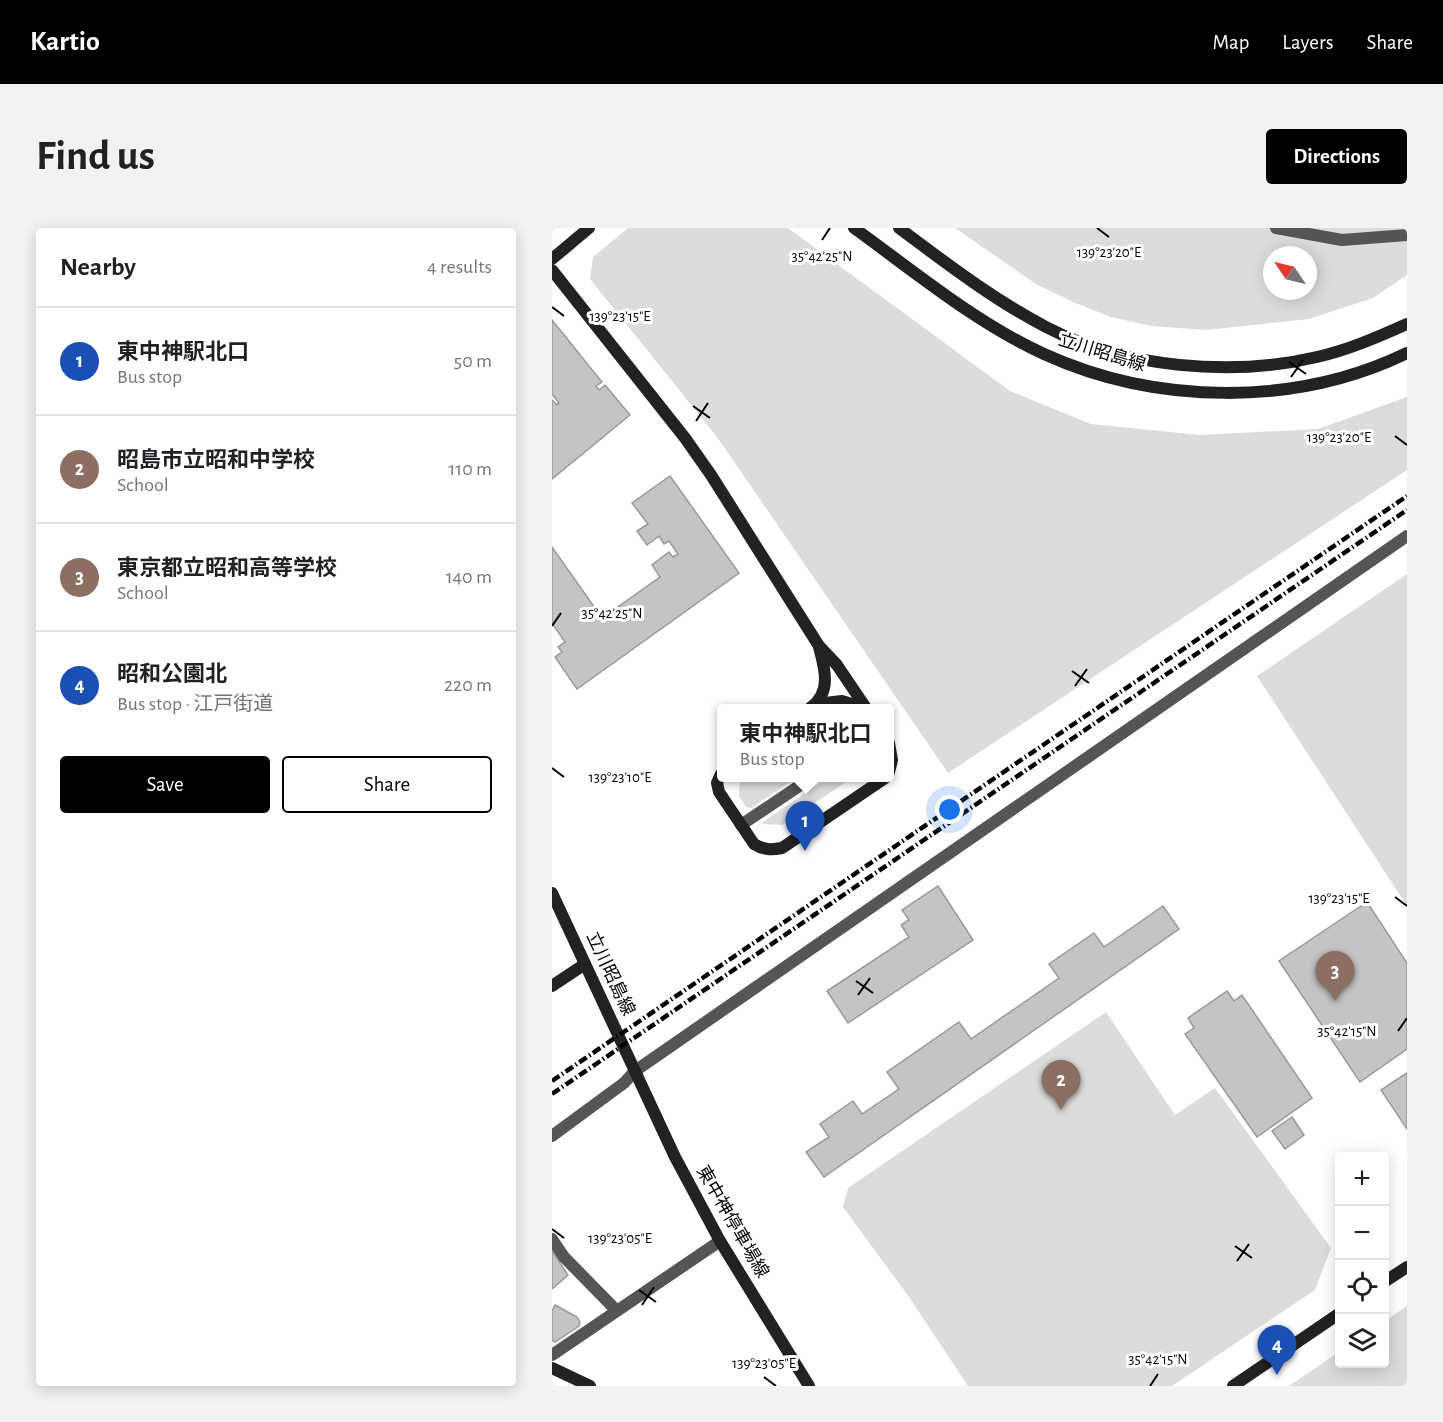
<!DOCTYPE html>
<html lang="en">
<head>
<meta charset="utf-8">
<style>
  body { margin:0; font-family:"Alegreya Sans","Noto Sans JP",sans-serif; background:#f2f2f2; color:#202124 }
  .controls { position:absolute; right:18px; bottom:18px; display:grid; overflow:hidden; border-radius:6px; box-shadow:0 3px 15px #0003 }
  .controls button { width:54px; height:54px; display:grid; place-items:center; padding:0; border:0; border-bottom:2px solid #e0e0e0; background:#fff; color:#202124; font:30px sans-serif }
  .compass { position:absolute; left:711px; top:18px; width:54px; height:54px; border-radius:50%; background:#fff; box-shadow:0 3px 15px #0003; rotate:305deg }
  .you { position:absolute; left:398px; top:582px; width:21px; height:21px; margin:-15px; border:4px solid #fff; border-radius:50%; background:#1a73e8; box-shadow:0 0 0 9px #1a73e833 }
  .badge { display:grid; place-items:center; width:39px; height:39px; border-radius:50%; background:#000; color:#fff; font-size:20px; font-weight:700 }
  .pin { position:absolute; translate:-50% -50px; filter:drop-shadow(0 2px 3px #0008) }
  .pin::after { content:''; position:absolute; top:32px; width:21px; height:18px; background:inherit; clip-path:polygon(0 0,100% 0,50% 100%) }
  .popup { position:absolute; left:165px; top:476px; width:177px; height:78px; box-sizing:border-box; display:grid; place-content:center; border-radius:6px; background:#fff; filter:drop-shadow(0 2px 4px #0005); font-size:20px; white-space:nowrap; color:#757577 }
  .popup b { font-size:22px; color:#202124 }
  .popup::after { content:''; position:absolute; left:50%; top:100%; margin-left:-12px; border:12px solid transparent; border-top-color:#fff }
  .list { margin:0; padding:0; list-style:none }
  h2 { display:flex; justify-content:space-between; align-items:center; height:78px; margin:0; padding:0 24px; font-size:26px }
  h2 small { font-size:20px; font-weight:400; color:#757577 }
  .list li { display:grid; grid-template-columns:39px 1fr auto; gap:18px; align-items:center; box-sizing:border-box; height:108px; padding:0 24px; border-top:2px solid #e0e0e0 }
  .list b { display:block; font-size:22px; white-space:nowrap }
  .list p { margin:0; font-size:20px; white-space:nowrap; color:#757577 }
  .list em { font-size:20px; font-style:normal; color:#757577 }
  .actions { display:flex; gap:12px; padding:18px 24px }
  .actions a { flex:1; padding:14px 0; border:2px solid #000; border-radius:6px; text-align:center; font-size:21px; color:#000 }
  .actions .main { background:#000; color:#fff }
  .icon { flex:none; width:33px; height:33px; fill:none; stroke:currentColor; stroke-width:2; stroke-linecap:round; stroke-linejoin:round }
  .map { position:relative; flex:none; width:855px; height:1158px; overflow:hidden; border-radius:6px }
  header { display:flex; align-items:center; gap:36px; box-sizing:border-box; height:84px; padding:0 30px; background:#000; color:#fff }
  header strong { font-size:28px }
  nav { display:flex; gap:33px; margin-inline-start:auto; font-size:21px }
  .intro { display:flex; align-items:center; justify-content:space-between; box-sizing:border-box; height:144px; padding:0 36px }
  h1 { margin:0; font-size:42px }
  .button { padding:15px 27px; border-radius:6px; background:#000; color:#fff; font-size:21px; font-weight:700 }
  main { display:flex; gap:36px; padding:0 36px }
  aside { flex:1; background:#fff; border-radius:6px; box-shadow:0 3px 15px #0003 }
  .map>svg:first-child { display:block }
  .green { fill:#dcdcdc; fill-rule:evenodd }
  .building { fill:#c4c4c4; stroke:#999; stroke-width:1.5 }
  .lines { fill:none; stroke-linecap:round; stroke-linejoin:round }
  .lane { stroke:#555; stroke-width:12 }
  .street { stroke:#555; stroke-width:12 }
  .secondary { stroke:#222; stroke-width:12 }
  .rail { stroke:#000; stroke-width:4.5; stroke-dasharray:9 3 1.5 3; stroke-linecap:butt }
  .ticks { fill:none; stroke:#000; stroke-width:2 }
  .labels { text-anchor:middle; dominant-baseline:central; stroke-width:6; stroke-linejoin:round; paint-order:stroke }
  .street-label { font-size:18px; fill:#000; stroke:#fff }
  .ticks-label { font-size:15px; text-anchor:middle; fill:#000; stroke:#fff; stroke-width:6; stroke-linejoin:round; paint-order:stroke }
</style>
</head>
<body>
<header>
<strong>Kartio</strong>
<nav><a>Map</a><a>Layers</a><a>Share</a></nav>
</header>
<div class="intro"><h1>Find us</h1><a class="button">Directions</a></div>
<main>
<aside>
<h2>Nearby<small>4 results</small></h2>
<ul class="list">
<li><span class="badge" style="background:#1a4fb4">1</span><div><b>東中神駅北口</b><p>Bus stop</p></div><em>50 m</em></li>
<li><span class="badge" style="background:#8d6e63">2</span><div><b>昭島市立昭和中学校</b><p>School</p></div><em>110 m</em></li>
<li><span class="badge" style="background:#8d6e63">3</span><div><b>東京都立昭和高等学校</b><p>School</p></div><em>140 m</em></li>
<li><span class="badge" style="background:#1a4fb4">4</span><div><b>昭和公園北</b><p>Bus stop · 江戸街道</p></div><em>220 m</em></li>
</ul>
<div class="actions"><a class="main">Save</a><a>Share</a></div>
</aside>
<div class="map">
<svg width="855" height="1158" viewBox="0 0 855 1158">
  <rect width="100%" height="100%" fill="#fff"/>
  <!-- green -->
  <g class="green">
    <path d="M76,0H236L458,163L539,196L648,207L766,201L855,169V242L396,545L165,209L38,51L41,29Z"/>
    <path d="M403,0H855V47L821,70L757,91L654,102L599,98L559,89L521,74L484,56ZM720,27H756V63H720Z"/>
    <path d="M855,346V678L705,448Z"/>
    <path d="M188,550H244L199,580L194,579L187,568Z"/>
    <path d="M275,550H300L230,597L211,596V594Z"/>
    <path d="M554,784L623,887L663,860L779,1020L763,1062L620,1158H416L357,1069L291,979L296,960Z"/>
    <path d="M855,1078V1158H737L787,1124L788,1136H832L833,1093Z"/>
  </g>
  <!-- building -->
  <g class="building">
    <path d="M0,92L50,154L44,158L47,162L53,157L78,187L0,251V172L5,177L7,175L0,166Z"/>
    <path d="M118,248L187,345L25,461L3,429L10,424L6,419L13,414L0,395V319L50,390L108,349L100,337L117,324L121,329L126,326L117,313L112,316L107,308L95,317L85,303L96,296L80,275Z"/>
    <path d="M386,658L421,712L296,795L275,763L357,709L349,697L357,692L350,682Z"/>
    <path d="M815,674L855,735V821L808,854L727,733Z"/>
    <path d="M611,678L627,701L272,949L254,924L277,909L268,896L301,873L310,886L347,861L335,844L407,794L419,811L507,750L497,736L542,705L552,719Z"/>
    <path d="M675,763L682,773L690,767L760,870L705,909L633,806L642,800L636,790Z"/>
    <path d="M855,845V901L829,862Z"/>
    <path d="M740,889L752,907L733,921L720,903Z"/>
    <path d="M0,1023L16,1047L0,1061Z"/>
    <path d="M3,1077L25,1089L28,1094L27,1098L3,1114L0,1112V1083Z"/>
  </g>
  <g class="lines">
    <!-- lane -->
    <g class="lane">
      <path d="M724,0L790,12L855,7"/>
      <path d="M189,597L259,550"/>
    </g>
    <!-- street -->
    <g class="street">
      <path d="M0,908L72,855L83,843L855,308"/>
      <path d="M0,1011L12,1029L64,1082"/>
      <path d="M0,1127L168,1013"/>
    </g>
    <!-- secondary -->
    <g class="secondary">
      <path d="M302,0C363,44 424,95 492,126C604,177 744,179 855,125"/>
      <path d="M347,0C394,35 442,72 494,99C573,140 680,149 765,129C796,122 826,109 855,96"/>
      <path d="M0,31L37,0"/>
      <path d="M0,42L133,210L159,247L267,418L285,437L314,480"/>
      <path d="M264,476L290,473L312,480"/>
      <path d="M258,480C280,465 273,441 267,419"/>
      <path d="M337,515L340,532L337,544"/>
      <path d="M169,546L165,555L167,564L202,616C212,622 219,622 230,620L333,550"/>
      <path d="M0,665L123,929L168,1013L257,1158"/>
      <path d="M0,758L33,736"/>
      <path d="M832,1054L855,1039"/>
      <path d="M0,1140L38,1158"/>
      <path d="M681,1158L788,1085"/>
    </g>
    <!-- rail -->
    <g class="rail">
      <path d="M0,853L855,268"/>
      <path d="M0,866L855,282"/>
    </g>
  </g>
  <!-- ticks -->
  <path class="ticks" d="M545,0L557,9M270,12L278,0M0,79L12,88M737,134L754,146M739,149L751,132M141,178L158,190M144,193L156,175M843,208L855,217M0,398L9,385M520,443L537,455M523,458L535,441M0,540L12,549M843,669L855,678M304,753L321,765M306,767L318,750M846,803L855,790M0,1001L12,1010M683,1018L700,1030M685,1033L697,1016M87,1062L104,1074M90,1077L102,1059M212,1149L224,1158M598,1158L606,1146"/>
  <g class="labels">
    <!-- street labels -->
    <g class="street-label">
      <text transform="translate(550 125) rotate(17)">立川昭島線</text>
      <text transform="translate(58 746) rotate(65)">立川昭島線</text>
      <text transform="translate(180 994) rotate(60)">東中神停車場線</text>
    </g>
  </g>
  <g class="ticks-label">
    <text x="557" y="29">139°23'20"E</text>
    <text x="270" y="33">35°42'25"N</text>
    <text x="68" y="93">139°23'15"E</text>
    <text x="787" y="214">139°23'20"E</text>
    <text x="60" y="390">35°42'25"N</text>
    <text x="68" y="554">139°23'10"E</text>
    <text x="787" y="675">139°23'15"E</text>
    <text x="795" y="808">35°42'15"N</text>
    <text x="68" y="1015">139°23'05"E</text>
    <text x="606" y="1136">35°42'15"N</text>
    <text x="212" y="1140">139°23'05"E</text>
  </g>
</svg>
<div class="controls">
<button>+</button>
<button>−</button>
<button><svg class="icon" aria-label="locate" viewBox="0 0 24 24"><circle cx="12" cy="12" r="6"/><path d="M12 2v4M12 18v4M2 12h4M18 12h4"/></svg></button>
<button><svg class="icon" aria-label="layers" viewBox="0 0 24 24"><path d="M12 4l9 5-9 5-9-5zM3 14l9 5 9-5"/></svg></button>
</div>
<svg class="compass" viewBox="-18 -18 36 36"><path d="M0-13l5 13h-10z" fill="#e53935"/><path d="M0 13l5-13h-10z" fill="#757577"/></svg>
<div class="you"></div>
<div class="pin badge" style="left:253px;top:623px;background:#1a4fb4">1</div>
<div class="popup"><b>東中神駅北口</b>Bus stop</div>
<div class="pin badge" style="left:509px;top:882px;background:#8d6e63">2</div>
<div class="pin badge" style="left:783px;top:773px;background:#8d6e63">3</div>
<div class="pin badge" style="left:725px;top:1147px;background:#1a4fb4">4</div>
</div>
</main>
</body>
</html>
